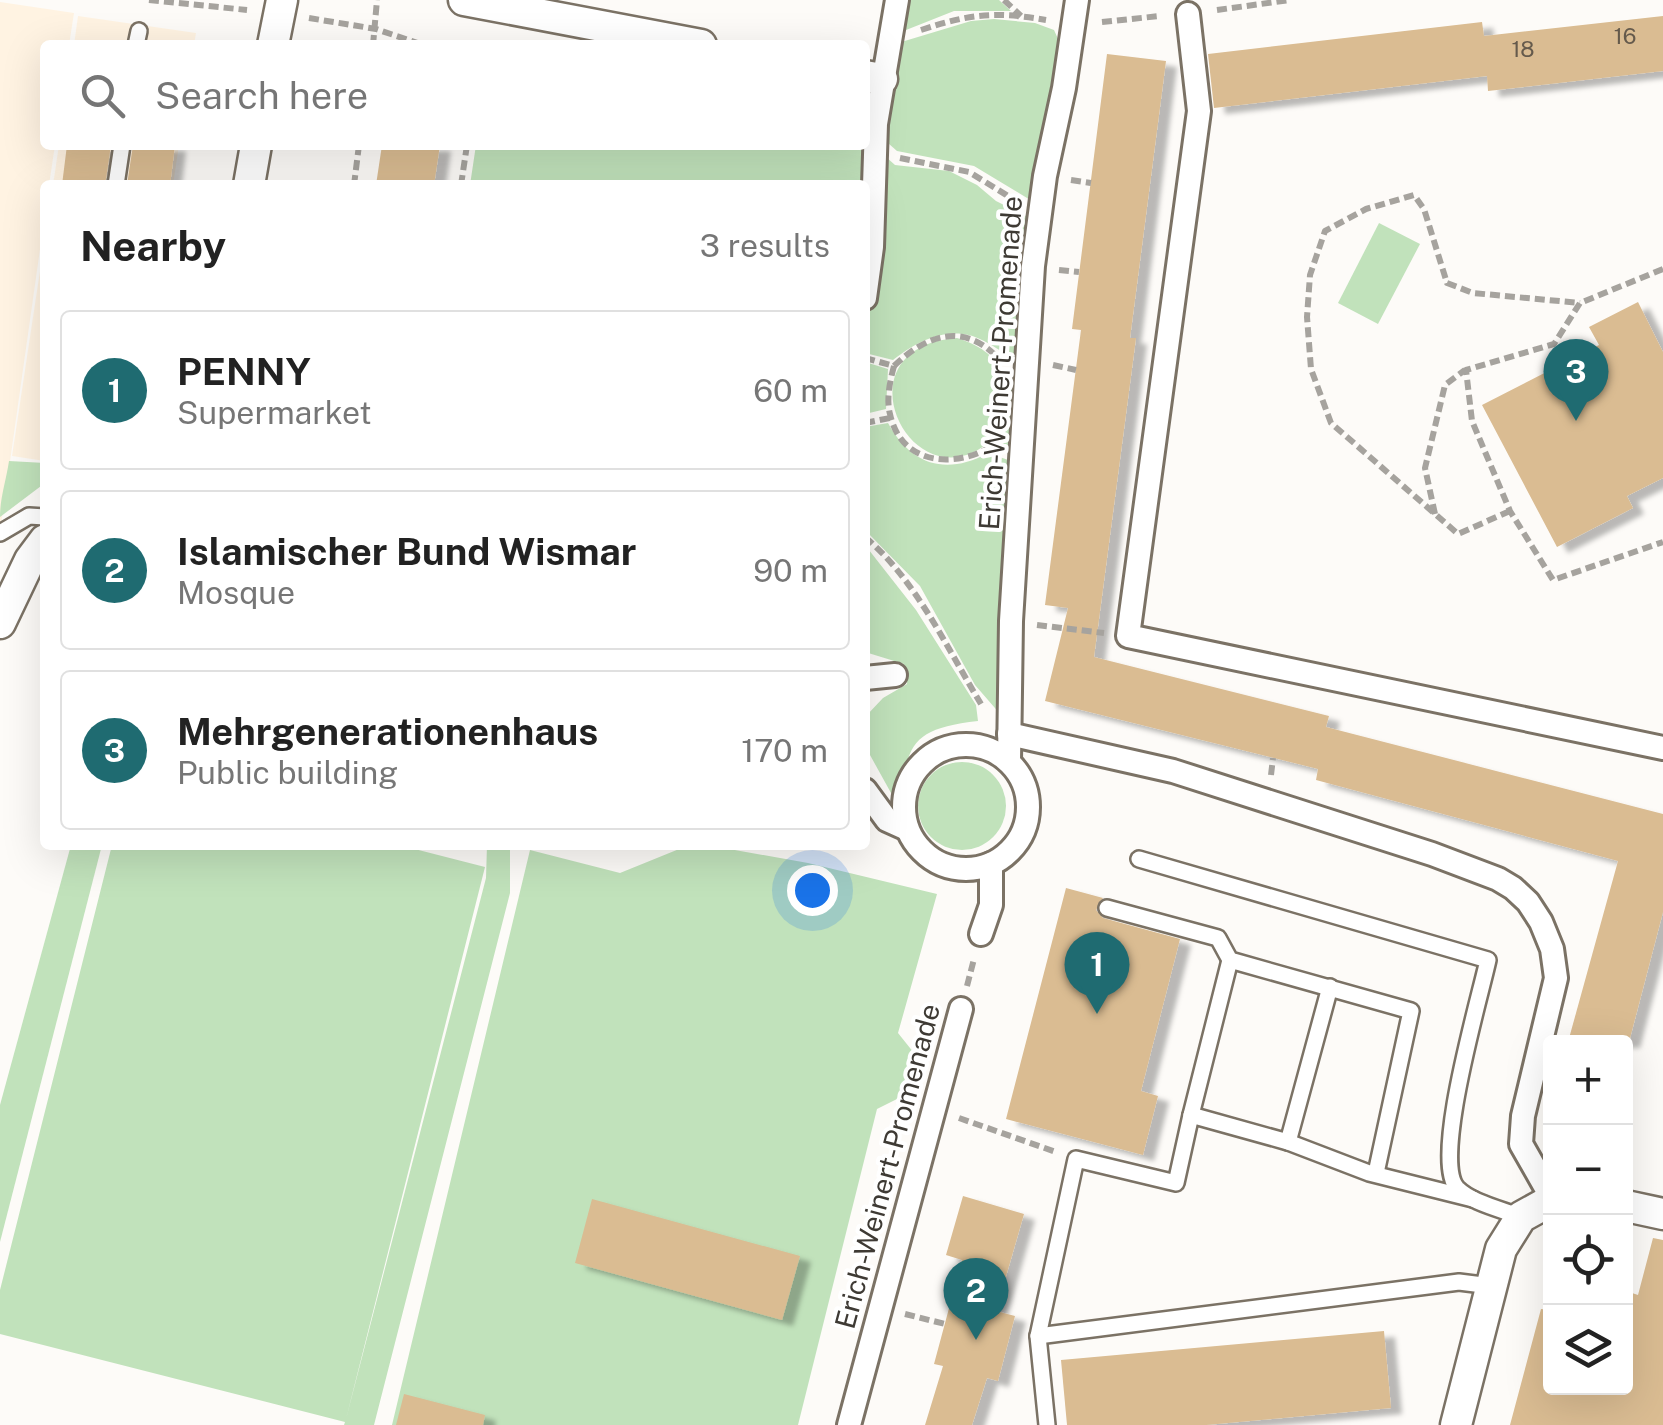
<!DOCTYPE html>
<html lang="en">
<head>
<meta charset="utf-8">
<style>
  body { margin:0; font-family:"Public Sans",sans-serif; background:#f6f6f6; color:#222 }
  .controls { position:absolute; right:30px; bottom:30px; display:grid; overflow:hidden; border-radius:10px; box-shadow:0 10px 40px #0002 }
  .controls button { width:90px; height:90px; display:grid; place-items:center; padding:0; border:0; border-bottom:2px solid #e0e0e0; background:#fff; color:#222; font:50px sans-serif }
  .you { position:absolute; left:812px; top:890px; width:35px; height:35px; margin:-25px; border:8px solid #fff; border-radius:50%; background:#1a73e8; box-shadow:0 0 0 15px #1a73e833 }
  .badge { display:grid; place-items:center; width:65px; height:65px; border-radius:50%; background:#1f6b71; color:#fff; font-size:32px; font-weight:700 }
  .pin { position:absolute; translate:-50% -82px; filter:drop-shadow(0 2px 5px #0008) }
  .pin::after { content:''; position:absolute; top:52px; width:35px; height:30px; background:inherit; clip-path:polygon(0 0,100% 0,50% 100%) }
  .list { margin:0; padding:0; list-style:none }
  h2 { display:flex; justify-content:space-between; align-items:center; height:130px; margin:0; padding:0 40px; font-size:42px }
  h2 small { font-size:32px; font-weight:400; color:#767676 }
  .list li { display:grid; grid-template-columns:65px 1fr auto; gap:30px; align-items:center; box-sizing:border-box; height:160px; margin:0 20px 20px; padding:0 20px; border:2px solid #e0e0e0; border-radius:10px }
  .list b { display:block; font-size:38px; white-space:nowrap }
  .list p { margin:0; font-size:32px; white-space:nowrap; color:#767676 }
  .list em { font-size:32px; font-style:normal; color:#767676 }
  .icon { flex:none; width:55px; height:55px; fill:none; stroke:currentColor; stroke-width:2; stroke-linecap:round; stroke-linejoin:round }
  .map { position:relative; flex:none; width:1663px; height:1425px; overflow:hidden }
  .search { position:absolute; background:#fff; box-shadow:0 10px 40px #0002; left:40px; top:40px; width:830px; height:110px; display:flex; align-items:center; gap:25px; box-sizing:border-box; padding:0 35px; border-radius:10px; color:#767676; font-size:38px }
  .panel { position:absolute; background:#fff; box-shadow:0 10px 40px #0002; left:40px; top:180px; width:830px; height:670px; border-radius:10px }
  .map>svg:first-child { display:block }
  .built { fill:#fff3e2 }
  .green { fill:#c1e2bb }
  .building { fill:#dabc92; filter:url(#shadow) }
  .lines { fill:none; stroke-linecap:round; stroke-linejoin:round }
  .service-casing { stroke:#7b7265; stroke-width:20 }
  .pedestrian-casing { stroke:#7b7265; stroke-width:28 }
  .minor-casing { stroke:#7b7265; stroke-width:35 }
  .path { stroke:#a6a39e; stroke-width:6; stroke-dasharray:10 5; stroke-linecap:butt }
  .service { stroke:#fff; stroke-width:15 }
  .pedestrian { stroke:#fff; stroke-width:22 }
  .minor { stroke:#fff; stroke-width:30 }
  .labels { text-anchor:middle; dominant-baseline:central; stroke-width:8; stroke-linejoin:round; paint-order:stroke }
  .number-label { font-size:22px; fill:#655a4c }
  .street-label { font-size:28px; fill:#3e3a34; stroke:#fff }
</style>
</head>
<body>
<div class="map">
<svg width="1663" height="1425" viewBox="0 0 1663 1425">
  <defs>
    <filter id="shadow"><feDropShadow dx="11" dy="6" stdDeviation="2.5" flood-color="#0004"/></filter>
  </defs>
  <rect width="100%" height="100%" fill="#fdfbf8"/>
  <!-- built -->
  <g class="built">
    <path d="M0,2L74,13L69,45H45V145H55L49,185H45V214L0,532Z"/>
    <path d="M78,16L196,33L194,45H74Z"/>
    <path d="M59,145H179L173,185H53Z"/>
    <path d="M45,238V461L12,456Z"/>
  </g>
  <!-- green -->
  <g class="green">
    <path d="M904,0H999L1011,11H954L896,34Z"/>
    <path d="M994,19L1035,23L1054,30L1059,41L1041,184L1032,201L974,166L897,151L880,136L898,43L971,21Z"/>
    <path d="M867,130L861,185H470L476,145H865Z"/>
    <path d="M877,149L895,165L949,171L977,185L996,201L1026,216L1033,223L1020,359C1004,355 998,348 984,341C952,323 918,340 893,360L865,353V327L876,249Z"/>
    <path d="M1379,223L1420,244L1378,324L1338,303Z"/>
    <path d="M957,338C979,345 993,354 1004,374L1020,370L1016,451L994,438C913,513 832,347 957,338Z"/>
    <path d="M865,362L888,369L886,409L865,414Z"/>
    <path d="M888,423C911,465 946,476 988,453L1014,462L1001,715L975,685L920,586L865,530V427Z"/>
    <path d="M9,461L45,463V483L0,517C0,498 6,481 9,461Z"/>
    <path d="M865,545L916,610L976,705L978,721C908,729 906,746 901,811L865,746L866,716L883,698L907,684L904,664L865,652Z"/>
    <circle cx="962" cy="806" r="44"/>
    <path d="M71,845H102L0,1242V1105Z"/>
    <path d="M112,845H399L485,867L346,1419L486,878L487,845H510V893L374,1425H344L345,1422L0,1334V1290Z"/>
    <path d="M689,845H707L808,863L937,894L898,1033L918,1058L909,1093L877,1109L798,1425H392L530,850L620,873Z"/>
  </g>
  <!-- building -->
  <g class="building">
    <path d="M1663,16V71L1488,91L1487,76L1214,108L1208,54L1482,22L1484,36Z"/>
    <path d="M1107,54L1166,61L1130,338H1136L1094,657L1329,716L1326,727L1663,814V912L1629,1042H1568L1618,861L1316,780L1318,769L1045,701L1068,608L1045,605L1081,330L1072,329Z"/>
    <path d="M67,145H111L105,185H62Z"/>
    <path d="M133,145H175L170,185H127Z"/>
    <path d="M382,145H440L434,185H376Z"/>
    <path d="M1638,302L1663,352V478L1627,496L1633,508L1557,547L1482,405L1599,345L1589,327Z"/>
    <path d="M1066,888L1103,898L1096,910L1103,918L1180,939L1141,1091L1158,1096L1143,1155L1006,1119Z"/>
    <path d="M963,1196L1024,1214L996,1311L1015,1316L998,1381L987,1378L972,1425H925L943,1366L934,1364L962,1260L946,1255Z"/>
    <path d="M592,1199L800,1256L782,1320L575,1263Z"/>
    <path d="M1653,1238L1663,1240V1425H1510L1541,1309L1550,1310V1388H1626V1291L1638,1295Z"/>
    <path d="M1384,1331L1391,1408L1206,1425H1067L1061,1360Z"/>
    <path d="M404,1394L485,1415L483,1425H396Z"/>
  </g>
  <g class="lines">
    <defs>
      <g id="service">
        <path d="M136,45L139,31"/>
        <path d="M116,185L122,145"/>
        <path d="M0,533L29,516L45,517"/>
        <path d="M1139,859L1488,960C1479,1001 1432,1160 1457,1188C1472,1203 1501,1209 1521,1217"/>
        <path d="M1107,908L1218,938L1230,960L1411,1011L1376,1173"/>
        <path d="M1191,1115L1230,960"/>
        <path d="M1288,1142L1330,987"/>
        <path d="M1038,1336L1459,1282L1491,1286"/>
        <path d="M1047,1425L1038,1336L1076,1159L1176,1183L1191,1115L1288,1142L1369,1173L1473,1199"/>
      </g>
      <g id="pedestrian">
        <path d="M1188,14L1199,111L1128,636L1663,748"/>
        <path d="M865,298L872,247L876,124L897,0"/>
        <path d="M865,678L895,675"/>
        <path d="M1009,734L1173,771L1432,854L1498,879L1513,888L1528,902L1541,922L1552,949L1556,978L1523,1116L1521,1144L1550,1195"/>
        <circle cx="966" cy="807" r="62"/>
        <path d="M1009,761L1011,621L1033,266L1045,176L1064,88L1077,0"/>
        <path d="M865,790L887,820L907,829"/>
        <path d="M981,934L991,905V864"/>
        <path d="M849,1425L961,1009"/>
      </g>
      <g id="minor">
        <path d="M464,0L701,45"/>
        <path d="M273,45L282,0"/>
        <path d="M865,76L882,79"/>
        <path d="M249,185L256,145"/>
        <path d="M0,623L30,560L45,540"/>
        <path d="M1626,1206L1663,1214"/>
        <path d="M1456,1425L1501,1249L1521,1217L1550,1201"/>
      </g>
    </defs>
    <!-- service casing -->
    <use href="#service" class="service-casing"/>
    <!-- pedestrian casing -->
    <use href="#pedestrian" class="pedestrian-casing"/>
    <!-- minor casing -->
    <use href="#minor" class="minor-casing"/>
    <!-- path -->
    <g class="path">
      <path d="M149,0L247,10"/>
      <path d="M1004,0L1021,16"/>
      <path d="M1217,10L1290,0"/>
      <path d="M309,18L376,29L423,45"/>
      <path d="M1102,22L1160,16"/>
      <path d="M921,30C970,14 994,11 1046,20"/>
      <path d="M373,45L377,0"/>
      <path d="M900,158L969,172L1013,199"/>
      <path d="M1071,180L1091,183"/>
      <path d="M354,185L359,145"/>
      <path d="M461,185L467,145"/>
      <path d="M1663,269L1580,303L1554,344L1466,370L1472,421L1510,511L1553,580L1663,542"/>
      <path d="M1059,270L1079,272"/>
      <path d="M865,358L894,366C926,335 963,322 997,357"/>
      <path d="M1053,365L1076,370"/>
      <path d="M894,366C890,381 886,399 890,414C901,466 956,469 994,445"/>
      <path d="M865,423L890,418"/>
      <path d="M1510,511L1458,534L1331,423L1311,369L1307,317L1310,275L1325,231L1366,209L1414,195L1424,209L1447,283L1473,293L1580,303"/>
      <path d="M1435,514L1425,468L1445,385L1465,370"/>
      <path d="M865,537C916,580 947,648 981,704"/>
      <path d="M1037,625L1104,633"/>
      <path d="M1271,775L1273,758"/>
      <path d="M967,986L974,959"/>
      <path d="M959,1118L1056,1152"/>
      <path d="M905,1314L945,1324"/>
    </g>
    <!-- service -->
    <use href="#service" class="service"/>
    <!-- pedestrian -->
    <use href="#pedestrian" class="pedestrian"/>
    <!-- minor -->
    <use href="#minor" class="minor"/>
  </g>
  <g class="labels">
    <!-- number labels -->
    <g class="number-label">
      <text x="1625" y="36">16</text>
      <text x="1523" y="49">18</text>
    </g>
    <!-- street labels -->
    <g class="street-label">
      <text transform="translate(1000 363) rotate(-86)">Erich-Weinert-Promenade</text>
      <text transform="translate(887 1166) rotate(-75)">Erich-Weinert-Promenade</text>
    </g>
  </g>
</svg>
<div class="controls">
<button>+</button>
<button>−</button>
<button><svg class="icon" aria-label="locate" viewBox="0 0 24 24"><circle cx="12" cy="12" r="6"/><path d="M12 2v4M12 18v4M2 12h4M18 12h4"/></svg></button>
<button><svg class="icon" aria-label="layers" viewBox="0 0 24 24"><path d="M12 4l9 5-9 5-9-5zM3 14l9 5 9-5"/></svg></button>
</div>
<div class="you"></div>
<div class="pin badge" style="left:1097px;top:1014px">1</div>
<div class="pin badge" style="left:976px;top:1340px">2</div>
<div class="pin badge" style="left:1576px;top:421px">3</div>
<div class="search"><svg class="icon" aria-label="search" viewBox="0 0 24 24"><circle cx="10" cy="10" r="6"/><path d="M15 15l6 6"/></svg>Search here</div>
<section class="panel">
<h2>Nearby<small>3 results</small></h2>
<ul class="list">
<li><span class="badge">1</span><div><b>PENNY</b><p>Supermarket</p></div><em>60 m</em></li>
<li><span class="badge">2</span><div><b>Islamischer Bund Wismar</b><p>Mosque</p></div><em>90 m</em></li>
<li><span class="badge">3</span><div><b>Mehrgenerationenhaus</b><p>Public building</p></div><em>170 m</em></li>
</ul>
</section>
</div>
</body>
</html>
